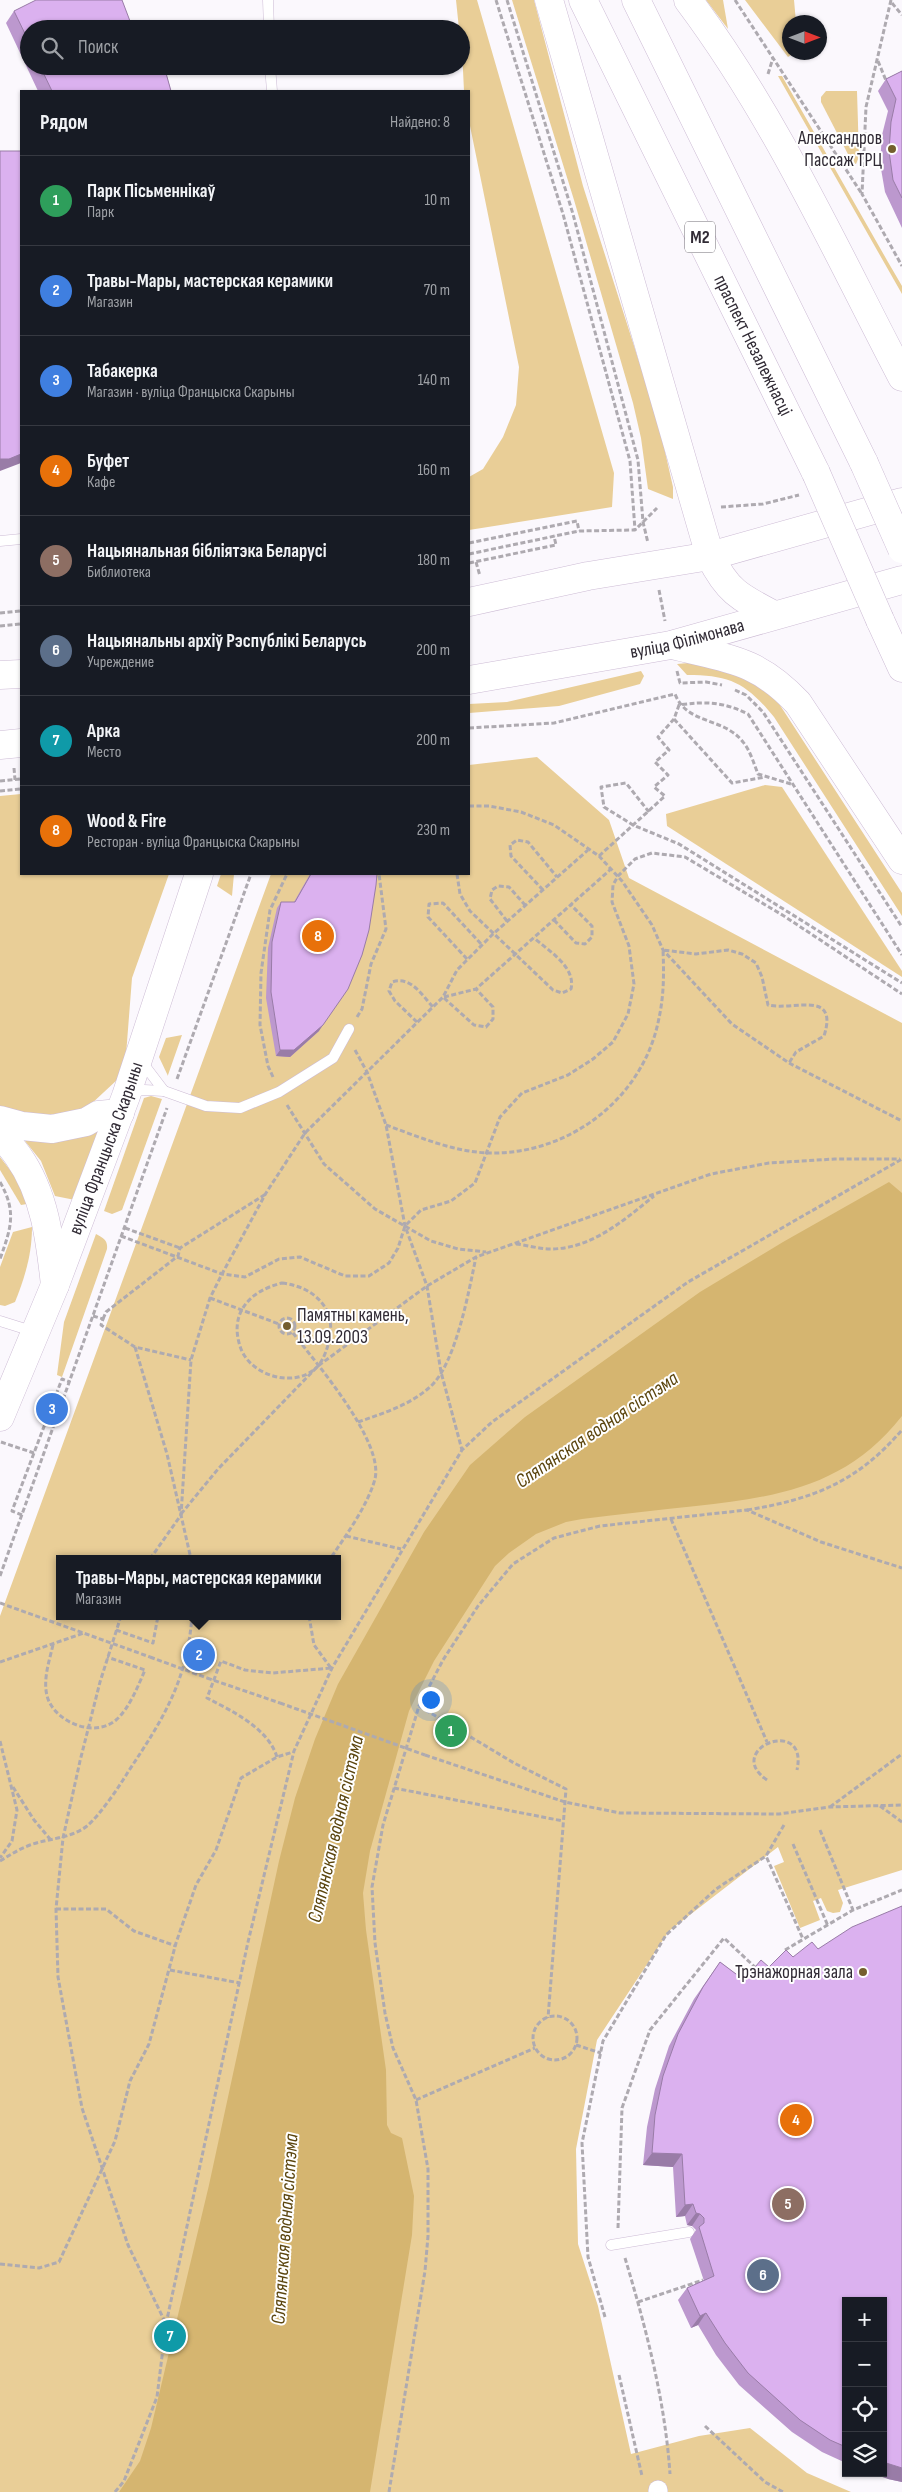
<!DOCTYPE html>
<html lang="ru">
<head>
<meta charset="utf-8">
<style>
  body { margin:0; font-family:"Sofia Sans Condensed",sans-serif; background:#242831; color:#f1f3f6 }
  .controls { position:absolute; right:15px; bottom:15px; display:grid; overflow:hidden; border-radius:0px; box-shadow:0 1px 4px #0004 }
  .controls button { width:45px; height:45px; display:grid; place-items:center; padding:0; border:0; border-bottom:1px solid #363941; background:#171b24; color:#f1f3f6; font:25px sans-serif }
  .compass { position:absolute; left:782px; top:15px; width:45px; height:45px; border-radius:50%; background:#171b24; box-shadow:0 1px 4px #0004; rotate:90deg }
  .you { position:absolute; left:430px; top:1699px; width:18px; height:18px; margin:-12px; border:4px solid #fff; border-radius:50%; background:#1a73e8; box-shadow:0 0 0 8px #1a73e833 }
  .badge { display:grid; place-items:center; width:32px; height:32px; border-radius:50%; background:#1a73e8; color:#fff; font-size:16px; font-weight:700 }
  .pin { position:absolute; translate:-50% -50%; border:2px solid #fff; box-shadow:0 1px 5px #0006 }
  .popup { position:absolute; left:56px; top:1555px; width:285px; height:65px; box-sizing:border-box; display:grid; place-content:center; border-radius:0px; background:#171b24; filter:drop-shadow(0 1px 4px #0005); font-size:16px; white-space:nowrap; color:#9ea1a6 }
  .popup b { font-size:19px; color:#f1f3f6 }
  .popup::after { content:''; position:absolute; left:50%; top:100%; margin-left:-10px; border:10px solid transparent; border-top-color:#171b24 }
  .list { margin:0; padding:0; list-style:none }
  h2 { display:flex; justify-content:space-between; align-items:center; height:65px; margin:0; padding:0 20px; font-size:21px }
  h2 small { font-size:16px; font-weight:400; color:#9ea1a6 }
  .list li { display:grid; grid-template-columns:32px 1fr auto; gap:15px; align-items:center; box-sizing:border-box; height:90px; padding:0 20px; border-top:1px solid #363941 }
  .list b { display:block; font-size:19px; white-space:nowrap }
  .list p { margin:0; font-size:16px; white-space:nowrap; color:#9ea1a6 }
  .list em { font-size:16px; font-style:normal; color:#9ea1a6 }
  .icon { flex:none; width:28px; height:28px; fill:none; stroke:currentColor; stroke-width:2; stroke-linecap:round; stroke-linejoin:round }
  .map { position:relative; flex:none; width:902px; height:2492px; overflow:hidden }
  .search { position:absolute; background:#171b24; box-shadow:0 1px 4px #0004; left:20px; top:20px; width:450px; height:55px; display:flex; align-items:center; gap:12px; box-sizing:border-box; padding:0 18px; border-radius:28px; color:#9ea1a6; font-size:19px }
  .panel { position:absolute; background:#171b24; box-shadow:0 1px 4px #0004; left:20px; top:90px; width:450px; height:785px; border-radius:0px }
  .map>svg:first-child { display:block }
  .green { fill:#e9ce97; fill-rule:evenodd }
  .water { fill:#d5b570 }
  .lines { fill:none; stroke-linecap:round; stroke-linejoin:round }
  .service-casing { stroke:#cdbcd5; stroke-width:11 }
  .minor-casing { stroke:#cdbcd5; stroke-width:20 }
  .secondary-casing { stroke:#cdbcd5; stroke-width:29 }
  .primary-casing { stroke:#cdbcd5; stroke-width:29 }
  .path { stroke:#aeaab0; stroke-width:3; stroke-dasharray:5 2.5; stroke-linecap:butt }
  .service { stroke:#fff; stroke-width:10 }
  .minor { stroke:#fff; stroke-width:19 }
  .secondary { stroke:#fff; stroke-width:28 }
  .primary { stroke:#fff; stroke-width:28 }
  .primary-bridge-casing { stroke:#cdbcd5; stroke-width:29; stroke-linecap:butt }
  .path-bridge { stroke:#aeaab0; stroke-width:3; stroke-dasharray:5 2.5; stroke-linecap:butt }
  .primary-bridge { stroke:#fff; stroke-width:28 }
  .wall { fill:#bc98ce }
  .shaded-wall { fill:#997ca7 }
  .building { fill:#dbb1ef; stroke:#997ca7 }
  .poi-dot { fill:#745e2e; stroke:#fff; stroke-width:2 }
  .labels { text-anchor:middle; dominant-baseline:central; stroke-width:4; stroke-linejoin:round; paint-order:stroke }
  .shield { fill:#fff; stroke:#6f6b72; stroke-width:1 }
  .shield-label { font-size:18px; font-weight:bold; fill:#312b35 }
  .poi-label { font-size:19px; fill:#312b35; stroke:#fff; text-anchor:end }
  .street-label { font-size:19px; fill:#312b35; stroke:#fff }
  .water-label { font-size:20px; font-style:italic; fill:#5b450e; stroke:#fff }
</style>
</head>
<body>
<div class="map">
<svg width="902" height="2492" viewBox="0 0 902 2492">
  <rect width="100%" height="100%" fill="#fbf8fd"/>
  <!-- green -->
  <g class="green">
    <path d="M456,0H477L614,473L612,507L469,530V477L483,469L503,437L516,405L519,367L469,121V91H464L461,29H459Z"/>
    <path d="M512,0H534L583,186L658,421L673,487V499L648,489L641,438L633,403L574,200Z"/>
    <path d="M706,0H723L728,29Z"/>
    <path d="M745,0H794L796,22H790V52L794,53L788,57Z"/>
    <path d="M778,76H782L888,262L902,286V294Z"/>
    <path d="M826,91H857L859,157L856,164L852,162L821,102V97Z"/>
    <path d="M711,661L728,664L776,699L902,893V916L774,717C746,683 730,675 687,675L677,664Z"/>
    <path d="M641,671L644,676L640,684L559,706L469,713V704L507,702Z"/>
    <path d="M537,757L609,820L629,878L902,1023V1870L838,1890L843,1903L840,1912L833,1913L827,1911L821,1898L813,1901L820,1920L800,1928L774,1866L784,1862L778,1847L669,1931L597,2040L576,2149L578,2244L598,2306L631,2454L699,2436L750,2428L807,2473L851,2492H0V1616L271,874H469V765ZM60,1559H338V1616H60Z"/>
    <path d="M765,785L782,787L902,971V977L667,826L666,814Z"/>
    <path d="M21,794V874H169L132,978L126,1055L118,1079L89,1106L76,1114L46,1119L0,1106V796Z"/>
    <path d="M221,874H234L232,896L217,886Z"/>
    <path d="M182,1035L168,1075V1076L159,1057L166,1038Z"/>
    <path d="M151,1096L162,1099L122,1210L112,1214L104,1211L144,1098Z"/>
    <path d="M107,1123L80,1201L55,1196L41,1161L25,1141L27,1137Z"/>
    <path d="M0,1157L17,1179L27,1204L21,1205L0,1170Z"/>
    <path d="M32,1227C32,1254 25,1277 15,1302L5,1306L0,1305V1267L13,1232Z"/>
    <path d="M96,1234C103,1238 108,1240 107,1249L62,1377L57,1375L64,1322Z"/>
  </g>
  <!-- water -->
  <path class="water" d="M889,1182L902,1193V1416C847,1486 779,1497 696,1506C658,1510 620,1514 582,1519L566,1522L536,1534L509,1553L495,1566L434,1661L409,1711L370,1851L363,1893L366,1930L386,2070L387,2125L391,2133L402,2138L414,2196L412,2235L370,2492H119L140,2461L151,2428L209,2185L279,1861L295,1798L315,1739L338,1684L424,1532L470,1465L525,1417L700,1292L783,1242Z"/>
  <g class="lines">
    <defs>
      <g id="service">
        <path d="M268,0L269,29"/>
        <path d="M270,66L272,91"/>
        <path d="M0,541L21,539"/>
        <path d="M142,1062L164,1091"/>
        <path d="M131,1092L144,1090L164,1091L206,1106L240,1108L279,1092L333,1058L349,1029"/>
        <path d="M0,1321L35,1332"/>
        <path d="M611,2245L689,2232"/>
      </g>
      <path id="minor" d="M658,2490V2492"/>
      <g id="secondary">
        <path id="s1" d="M0,1417L55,1285L126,1096L199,874"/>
      </g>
      <g id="primary">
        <path d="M549,0L710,556C727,591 739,597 774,615"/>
        <path id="s2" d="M583,0L816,473"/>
        <path d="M636,0L864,463"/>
        <path d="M688,0C775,116 835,249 902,377"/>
        <path d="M469,602L588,576L710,556L902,502"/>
        <path d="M880,620L902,668"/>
        <path d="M672,645C728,659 757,659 798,703L902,860"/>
        <path d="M0,675L21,674"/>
        <path id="s3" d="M469,680L671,645L902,580"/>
        <path d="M0,745L21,743"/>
        <path d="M0,1120L22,1126L52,1129L86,1122L98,1115L120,1113"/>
        <path d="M0,1136C7,1141 13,1149 18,1156C45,1194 50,1240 55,1285"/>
      </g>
    </defs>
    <!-- service casing -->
    <use href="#service" class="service-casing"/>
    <!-- minor casing -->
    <use href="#minor" class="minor-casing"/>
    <!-- secondary casing -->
    <use href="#secondary" class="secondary-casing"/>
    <!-- primary casing -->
    <use href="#primary" class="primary-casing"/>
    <!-- path -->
    <g class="path">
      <path d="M496,0L563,214L630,461L635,530"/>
      <path d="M507,0L573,214L638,460L643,522L648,543"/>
      <path d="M735,0L862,194"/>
      <path d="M891,0L866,107L862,194L902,266"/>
      <path d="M892,3L902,15"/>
      <path d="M878,61L887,83"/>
      <path d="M768,74L773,58"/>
      <path d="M721,507L763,504L799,495"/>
      <path d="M469,543L577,521L579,531"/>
      <path d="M469,554L579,531L635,530L657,508"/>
      <path d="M476,562L480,576"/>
      <path d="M469,563L556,545L554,536"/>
      <path d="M659,590L665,621"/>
      <path d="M0,613L21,611"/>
      <path d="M0,626L21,624"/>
      <path d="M677,671L680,683L706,682L722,685"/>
      <path d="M735,690L746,695L763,712L902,927"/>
      <path d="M674,719L732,783L765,777"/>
      <path d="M469,728L554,723L675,694C687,725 724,717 743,742C750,750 754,764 758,774L791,784"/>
      <path d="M14,768L15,780"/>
      <path d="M0,781L21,779"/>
      <path d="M0,791L21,789"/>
      <path d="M469,806H489L521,812L554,825L599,856L622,881L652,925L663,950L732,1024L789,1063L902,1121"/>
      <path d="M649,812L626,783L601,787L604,807L633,825L679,844L902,983"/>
      <path d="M599,856L665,796L654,787L668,775L655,762L669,750L658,737L674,719L679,705C706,701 724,702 748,714L902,955"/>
      <path d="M457,874L460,894L470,911L553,990L562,993L571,989C576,967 549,951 534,938"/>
      <path d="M543,890L511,856L510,845L517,840L528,842L557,877"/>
      <path d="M554,920L576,943L585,944L592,937V926L571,905"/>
      <path d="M507,921L490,899L492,890L498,886L509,887L525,905"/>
      <path d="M467,959L428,917L429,904L443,903L482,945"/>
      <path d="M444,997L476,989L611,869"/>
      <path d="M444,998L474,1025L486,1027L493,1019V1007L476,989"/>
      <path d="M357,1017L362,1009L371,964L386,929L379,874"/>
      <path d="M417,1022L395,1001L389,991L392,982C411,976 421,994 433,1007"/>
      <path d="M355,1050L367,1072L386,1125L405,1226L427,1286L441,1372L462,1450"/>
      <path d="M273,1077L268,1066L260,1025L261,973L270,910L287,874"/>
      <path d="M177,1079L251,874"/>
      <path d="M287,1105L324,1164L375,1209L431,1241L458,1249L486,1252"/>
      <path d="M386,1125C419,1137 454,1152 489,1153C569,1155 644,1098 659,1018C664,995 664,973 663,950L696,954L728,950L742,954L756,963L762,977L768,1005C793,1011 839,989 824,1036L796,1052L789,1063"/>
      <path d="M0,1182C17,1212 11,1228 0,1259"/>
      <path d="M125,1228L180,1248"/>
      <path d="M121,1236L222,1274L245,1277L279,1259L300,1257L345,1276H369L389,1263L398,1248L405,1226L421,1210L451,1201L475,1183L500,1117L522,1093L568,1075L593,1059L613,1042L628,1014L634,984L629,946L612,902L613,885L618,876L635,859L652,853L685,857L784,916L902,994"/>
      <path d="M516,1244C527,1245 539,1249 550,1249C592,1249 624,1220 654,1196"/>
      <path d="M282,1283C315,1287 339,1310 328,1345C326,1352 323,1360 318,1366C297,1389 252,1377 241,1349C228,1314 249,1291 282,1283Z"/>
      <path d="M210,1298L279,1324"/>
      <path d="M93,1316L103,1319L101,1325L135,1347L191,1360"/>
      <circle cx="287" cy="1326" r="8"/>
      <path d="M103,1319L106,1312L178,1256L180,1248L266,1194"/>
      <path d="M293,1333C316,1363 384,1441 375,1479C368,1505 345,1537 330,1559"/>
      <path d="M135,1347L167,1454L191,1559"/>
      <path d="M358,1422C384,1413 410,1405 430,1387C456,1364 469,1290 476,1257"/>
      <path d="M1,1442L34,1453"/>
      <path d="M747,1510C814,1499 857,1482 902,1430"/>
      <path d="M181,1514L218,1469L318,1366L427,1286L476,1257L711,1174L769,1163L835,1159H900"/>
      <path d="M22,1515L12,1511L62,1379L70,1382"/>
      <path d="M671,1519L767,1742"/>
      <path d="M346,1536L401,1549"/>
      <path d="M150,1559L181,1515L191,1360L210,1298L222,1274L266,1193L305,1133L443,997L457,970L493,934L588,850"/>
      <path d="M0,1576L167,1108"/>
      <path d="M0,1603L150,1657"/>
      <path d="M309,1616L314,1645L331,1668"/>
      <path d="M116,1630L153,1643L158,1616"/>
      <path d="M53,1645C49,1662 42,1682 48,1699C57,1723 95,1738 116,1720C129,1709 138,1686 145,1670L107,1657"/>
      <path d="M0,1662L84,1633"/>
      <path d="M207,1678L280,1703"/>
      <path d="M419,1706L514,1763L566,1789L548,2018"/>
      <path d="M0,1741L17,1810L12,1841L0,1858"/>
      <path d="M425,1755L565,1802L620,1813L779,1814L829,1807L902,1805"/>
      <path d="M277,1757C268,1728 232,1711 207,1698L221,1661L245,1670L272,1673L332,1668"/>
      <path d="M767,1780C722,1749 809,1715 797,1770"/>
      <path d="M13,1787L34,1820L50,1839"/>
      <path d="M394,1788L563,1821"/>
      <path d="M880,1806L902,1822"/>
      <path d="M830,1807L902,1754"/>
      <path d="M784,1825L766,1856L803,1939"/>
      <path d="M820,1830L853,1910"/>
      <path d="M793,1844L828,1926"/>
      <path d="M0,1861C10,1855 19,1849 30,1845C49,1838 70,1839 87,1826C100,1815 119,1787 128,1772C163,1719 187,1682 192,1616"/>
      <path d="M56,1909H106L134,1931L176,1946"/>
      <path d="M785,1950L853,1910L902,1890"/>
      <path d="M170,1970L240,1983"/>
      <circle cx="555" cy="2038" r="22"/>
      <path d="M576,2045L601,2053"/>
      <path d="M416,2100L535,2048"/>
      <path d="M618,2228L622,2108L650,2030L724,1938L758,1970"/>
      <path d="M625,2258C646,2328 665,2400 670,2474"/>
      <path d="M0,2264L39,2268L59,2262L115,2141L130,2081L149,2044L176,1943L196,1885L216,1850L241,1778L277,1757L293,1752"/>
      <path d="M638,2302L703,2280"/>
      <path d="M605,2317L588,2257L582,2143L603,2041L666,1935L716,1889L766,1856"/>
      <path d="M166,2324L248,1942L294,1751L332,1668L462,1450L492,1422L688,1282L902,1159"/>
      <path d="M619,2375L642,2476"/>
      <path d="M705,2426L765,2482L783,2492"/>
      <path d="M115,2492L124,2481L157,2397L166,2324L128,2245L82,2108L58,1977L56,1909L63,1838L80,1761L100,1682L121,1616"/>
      <path d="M389,2492L425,2271L428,2236V2169L416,2100L393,2048L385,2013L375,1943L372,1887L383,1825L419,1706L443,1660L478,1606L513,1564L554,1538L600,1526L747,1510L821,1542L902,1568"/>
    </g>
    <!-- service -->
    <use href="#service" class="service"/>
    <!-- minor -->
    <use href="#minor" class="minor"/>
    <!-- secondary -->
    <use href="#secondary" class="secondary"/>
    <!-- primary -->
    <use href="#primary" class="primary"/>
    <defs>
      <g id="primary-bridge">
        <path d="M864,463L902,549"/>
        <path d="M816,473L880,620"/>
      </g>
    </defs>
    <!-- primary-bridge casing -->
    <use href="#primary-bridge" class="primary-bridge-casing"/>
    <!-- path-bridge -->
    <g class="path-bridge">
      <path d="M150,1657L207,1678"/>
      <path d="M280,1703L425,1755"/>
    </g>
    <!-- primary-bridge -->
    <use href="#primary-bridge" class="primary-bridge"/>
  </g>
  <!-- wall -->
  <g class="wall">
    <path d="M14,11L29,29V66H164L171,91H38L6,23Z"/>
    <path d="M902,71V228L885,192L880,163L882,135L888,111L878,91L886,79Z"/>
    <path d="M310,874H311L319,1031L290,1057L276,1056L266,998L268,948L277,908L281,902H294Z"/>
    <path d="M902,1906V2482L888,2479L846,2301V2463L822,2452L792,2432L739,2385L716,2355L698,2325L691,2328L678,2300L687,2288L704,2281L690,2239L696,2230L692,2226L687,2225L685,2216L676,2217L673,2167L643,2165L647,2127L655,2089L669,2046L694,1999L720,1962L744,1980L769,1967L793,1957L818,1949Z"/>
  </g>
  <!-- shaded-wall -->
  <g class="shaded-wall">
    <path d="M21,454V463L0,471V459Z"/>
    <path d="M323,1025L319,1031L290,1057L276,1056L280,1050Z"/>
    <path d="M652,2153L682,2154L673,2167L643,2165Z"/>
    <path d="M693,2204L685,2216L676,2217L685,2205Z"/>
    <path d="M696,2213L700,2214L692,2226L687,2225Z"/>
    <path d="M706,2313L698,2325L691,2328L700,2316Z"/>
    <path d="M883,2462L902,2468V2482L888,2479L871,2473H883Z"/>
  </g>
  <!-- building -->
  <g class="building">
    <path d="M36,0H122L133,29H29V42L14,11Z"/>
    <path d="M40,66H164L171,91H52Z"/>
    <path d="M902,71V198L893,180L889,151L891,122L896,99L886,79Z"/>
    <path d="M0,151H21V454L9,459H0Z"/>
    <path d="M311,874H377L376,885L369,930L362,955L348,989L323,1025L294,1050H280L271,992L272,942L281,902H295Z"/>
    <path d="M902,1906V2468L883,2462V2301H846V2447L830,2440L800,2420L748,2373L725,2343L706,2313L700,2316L687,2288L714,2276L699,2227L704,2223V2218L700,2214L696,2213L693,2204L685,2205L682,2154L652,2153L655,2115L663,2076L678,2034L703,1987L720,1962L744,1980L761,1960L769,1967L786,1950L793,1957L812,1942L818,1949L852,1927Z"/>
  </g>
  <!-- markers -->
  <g class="poi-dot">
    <circle cx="892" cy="149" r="5"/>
    <circle cx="287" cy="1326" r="5"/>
    <circle cx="863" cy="1972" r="5"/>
  </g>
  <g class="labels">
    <!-- shield labels -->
    <rect class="shield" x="685" y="221.5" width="30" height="31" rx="4"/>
    <g class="shield-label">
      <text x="700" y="237">М2</text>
    </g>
    <!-- poi labels -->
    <g class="poi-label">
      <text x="882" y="138">Александров<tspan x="882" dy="22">Пассаж ТРЦ</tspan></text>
      <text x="297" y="1315" text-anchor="start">Памятны камень,<tspan x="297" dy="22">13.09.2003</tspan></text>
      <text x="853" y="1972">Трэнажорная зала</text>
    </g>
    <!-- street labels -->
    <g class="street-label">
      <text stroke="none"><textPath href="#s2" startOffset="385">праспект Незалежнасці</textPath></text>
      <text stroke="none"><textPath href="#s3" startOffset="222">вуліца Філімонава</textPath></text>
      <text stroke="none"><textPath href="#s1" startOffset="289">вуліца Францыска Скарыны</textPath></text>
    </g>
    <!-- water labels -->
    <g class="water-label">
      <text transform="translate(597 1430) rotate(-34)">Сляпянская водная сістэма</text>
      <text transform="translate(336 1829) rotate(-77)">Сляпянская водная сістэма</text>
      <text transform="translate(285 2229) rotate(-86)">Сляпянская водная сістэма</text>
    </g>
  </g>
</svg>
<div class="controls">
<button>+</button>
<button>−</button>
<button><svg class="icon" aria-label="locate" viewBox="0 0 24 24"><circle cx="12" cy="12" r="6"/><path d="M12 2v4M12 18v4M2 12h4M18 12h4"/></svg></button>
<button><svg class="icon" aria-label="layers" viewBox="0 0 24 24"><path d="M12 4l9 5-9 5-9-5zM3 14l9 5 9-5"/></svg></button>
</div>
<svg class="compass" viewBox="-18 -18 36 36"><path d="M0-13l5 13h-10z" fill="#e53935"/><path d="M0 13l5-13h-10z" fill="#9ea1a6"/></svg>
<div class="you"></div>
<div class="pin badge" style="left:451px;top:1731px;background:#2e9e5b">1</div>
<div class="pin badge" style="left:199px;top:1655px;background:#3f7fe0">2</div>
<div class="popup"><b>Травы-Мары, мастерская керамики</b>Магазин</div>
<div class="pin badge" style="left:52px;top:1409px;background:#3f7fe0">3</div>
<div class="pin badge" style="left:796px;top:2120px;background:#e8710a">4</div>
<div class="pin badge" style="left:788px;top:2204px;background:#8d6e63">5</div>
<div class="pin badge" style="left:763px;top:2275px;background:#5c6f8a">6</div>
<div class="pin badge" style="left:170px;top:2336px;background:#0f9aa8">7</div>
<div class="pin badge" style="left:318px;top:936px;background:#e8710a">8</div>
<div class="search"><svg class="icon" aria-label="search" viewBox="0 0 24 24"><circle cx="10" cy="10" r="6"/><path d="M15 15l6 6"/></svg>Поиск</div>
<section class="panel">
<h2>Рядом<small>Найдено: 8</small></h2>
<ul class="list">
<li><span class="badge" style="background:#2e9e5b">1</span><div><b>Парк Пісьменнікаў</b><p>Парк</p></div><em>10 m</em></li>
<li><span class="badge" style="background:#3f7fe0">2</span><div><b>Травы-Мары, мастерская керамики</b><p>Магазин</p></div><em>70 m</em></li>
<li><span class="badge" style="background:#3f7fe0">3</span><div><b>Табакерка</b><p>Магазин · вуліца Францыска Скарыны</p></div><em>140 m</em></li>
<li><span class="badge" style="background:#e8710a">4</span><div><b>Буфет</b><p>Кафе</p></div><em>160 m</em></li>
<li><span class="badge" style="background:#8d6e63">5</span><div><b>Нацыянальная бібліятэка Беларусі</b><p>Библиотека</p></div><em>180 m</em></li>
<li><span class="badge" style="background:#5c6f8a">6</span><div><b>Нацыянальны архіў Рэспублікі Беларусь</b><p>Учреждение</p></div><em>200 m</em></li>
<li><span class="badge" style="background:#0f9aa8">7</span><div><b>Арка</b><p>Место</p></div><em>200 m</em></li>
<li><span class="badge" style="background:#e8710a">8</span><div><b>Wood &amp; Fire</b><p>Ресторан · вуліца Францыска Скарыны</p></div><em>230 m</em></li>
</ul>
</section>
</div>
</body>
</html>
